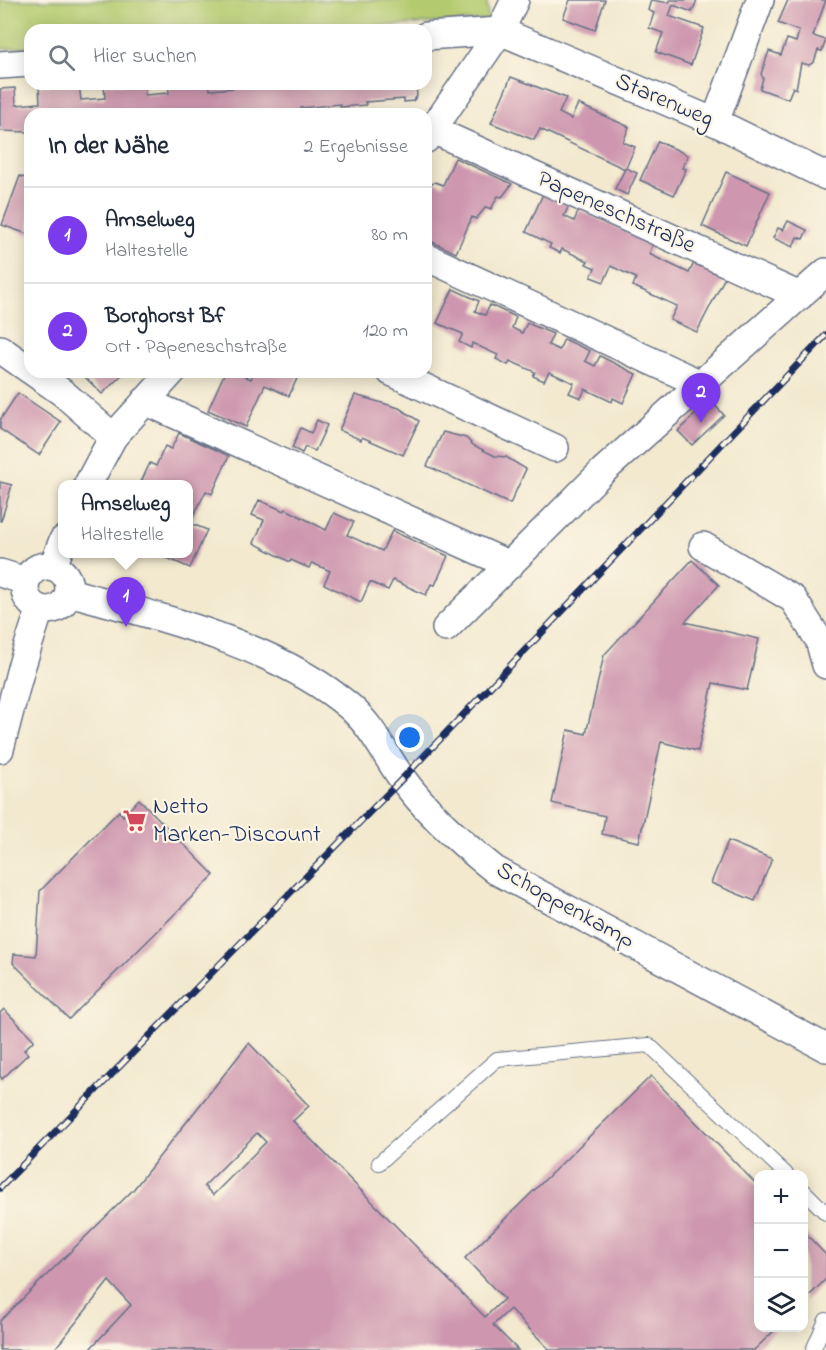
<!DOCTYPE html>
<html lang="de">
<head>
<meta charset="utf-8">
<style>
  body { margin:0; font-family:"Indie Flower",sans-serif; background:#f2f2f3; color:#1f2937 }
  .controls { position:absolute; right:18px; bottom:18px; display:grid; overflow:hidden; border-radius:12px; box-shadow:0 3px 15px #0003 }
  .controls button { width:54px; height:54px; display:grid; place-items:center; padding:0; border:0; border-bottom:2px solid #e0e1e3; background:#fff; color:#1f2937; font:30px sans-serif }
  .you { position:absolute; left:410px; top:738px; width:21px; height:21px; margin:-15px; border:4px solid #fff; border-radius:50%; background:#1a73e8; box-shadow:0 0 0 9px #1a73e833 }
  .badge { display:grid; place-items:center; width:39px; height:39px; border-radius:50%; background:#7c3aed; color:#fff; font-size:20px; font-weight:700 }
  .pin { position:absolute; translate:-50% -50px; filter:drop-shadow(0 2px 3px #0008) }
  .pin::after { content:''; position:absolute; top:32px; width:21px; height:18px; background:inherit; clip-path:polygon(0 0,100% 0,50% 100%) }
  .popup { position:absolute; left:58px; top:480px; width:135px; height:78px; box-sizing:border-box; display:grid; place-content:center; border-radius:12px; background:#fff; filter:drop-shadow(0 2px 4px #0005); font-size:20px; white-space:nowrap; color:#747a83 }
  .popup b { font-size:22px; color:#1f2937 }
  .popup::after { content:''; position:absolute; left:50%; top:100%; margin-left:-12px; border:12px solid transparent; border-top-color:#fff }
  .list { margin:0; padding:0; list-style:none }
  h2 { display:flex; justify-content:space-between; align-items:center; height:78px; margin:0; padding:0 24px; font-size:26px }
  h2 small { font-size:20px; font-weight:400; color:#747a83 }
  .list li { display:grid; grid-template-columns:39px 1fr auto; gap:18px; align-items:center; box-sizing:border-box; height:96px; padding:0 24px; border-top:2px solid #e0e1e3 }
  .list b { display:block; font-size:22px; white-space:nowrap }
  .list p { margin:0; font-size:20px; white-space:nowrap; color:#747a83 }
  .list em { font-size:20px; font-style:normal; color:#747a83 }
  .icon { flex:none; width:33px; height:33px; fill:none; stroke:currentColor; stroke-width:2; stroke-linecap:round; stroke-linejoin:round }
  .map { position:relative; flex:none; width:826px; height:1350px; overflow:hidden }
  .search { position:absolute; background:#fff; box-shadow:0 3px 15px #0003; left:24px; top:24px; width:408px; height:66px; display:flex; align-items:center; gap:15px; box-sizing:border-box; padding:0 21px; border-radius:18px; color:#747a83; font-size:22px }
  .panel { position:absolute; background:#fff; box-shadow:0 3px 15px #0003; left:24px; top:108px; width:408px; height:270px; border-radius:18px }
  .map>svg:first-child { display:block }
  .green { fill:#b4ca6e; stroke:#687c66; stroke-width:1.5 }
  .building { fill:#ce97af; fill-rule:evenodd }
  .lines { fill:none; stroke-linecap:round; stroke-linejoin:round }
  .lane-casing { stroke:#667086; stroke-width:16 }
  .street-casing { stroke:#667086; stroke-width:30 }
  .lane { stroke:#fff; stroke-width:14 }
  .street { stroke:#fff; stroke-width:27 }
  .rail-casing { stroke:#1b2f5e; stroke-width:7 }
  .rail { stroke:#fcf5e5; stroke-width:4.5; stroke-dasharray:14; stroke-linecap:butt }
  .labels { text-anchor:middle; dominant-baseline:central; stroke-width:4.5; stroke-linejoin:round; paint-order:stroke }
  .street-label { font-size:24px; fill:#1b2f5e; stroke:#fcf5e5 }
  .poi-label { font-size:24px; fill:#1b2f5e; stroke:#fcf5e5; text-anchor:start }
</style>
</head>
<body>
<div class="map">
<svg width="826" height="1350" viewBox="0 0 826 1350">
  <rect width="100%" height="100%" fill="#fcf5e5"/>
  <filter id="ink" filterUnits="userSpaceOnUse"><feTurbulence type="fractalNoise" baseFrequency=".0167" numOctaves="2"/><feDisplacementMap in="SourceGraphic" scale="12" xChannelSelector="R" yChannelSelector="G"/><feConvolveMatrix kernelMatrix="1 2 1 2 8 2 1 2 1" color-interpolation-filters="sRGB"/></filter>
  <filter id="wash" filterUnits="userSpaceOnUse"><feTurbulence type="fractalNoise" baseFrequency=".008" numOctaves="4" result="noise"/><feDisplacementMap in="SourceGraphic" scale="24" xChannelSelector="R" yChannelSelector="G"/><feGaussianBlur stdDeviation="1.35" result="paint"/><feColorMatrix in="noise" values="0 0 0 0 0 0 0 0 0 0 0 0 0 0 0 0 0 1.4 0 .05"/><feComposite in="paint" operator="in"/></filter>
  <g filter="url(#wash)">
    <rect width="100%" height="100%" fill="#f2e9cf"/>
    <!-- green -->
    <path class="green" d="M0,0H487L488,20L314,30H30V47L0,49Z"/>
    <g id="blocks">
      <!-- building -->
      <g class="building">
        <path d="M570,0H605L595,30L563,18Z"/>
        <path d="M651,0L669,3L670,0H697L692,12L673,5L669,16L704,28L691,65L656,52L663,33L649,28L654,13L648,10Z"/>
        <path d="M788,0H826L813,36L826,40L822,51L818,50L814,62L809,65L801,63L796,89L793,87L788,99L760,89L763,78L761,74L769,51L781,55L787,39L796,42L799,31L778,23Z"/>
        <path d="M511,77L566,98L559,113L571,119L578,104L629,127L623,142L635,147L626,168L637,173L627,195L615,189L625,169L540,129L534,140L491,123Z"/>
        <path d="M59,84H79L81,100L105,98L104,84H144L145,95L169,93L168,84H209L210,90L234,88L233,84H416L417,96L413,101L404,102V99L365,102L366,105L340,107V104L301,108V110L275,112V110L237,114H30V132L0,131V89L15,88L16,105L40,103L39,86Z"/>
        <path d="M658,141L688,155L682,168L686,169L674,195L640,180Z"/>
        <path d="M455,158L512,184L502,197L498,196L491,209L486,207L476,219L472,217L456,253L426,239L428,190L426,187L435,182L443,185Z"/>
        <path d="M726,172L770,192L746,246L702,226Z"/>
        <path d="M20,176L30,180V235L2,225Z"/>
        <path d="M543,194L569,206L564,216L574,221L579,210L653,244L649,254L689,273L694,263L725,277L697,332L670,320L677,306L633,286L636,278L611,266L604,282L591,277L595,268L586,264L588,261L562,249L560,253L549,248L551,244L526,232Z"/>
        <path d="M788,221L807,230L803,239L797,237L793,247L773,238L778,228L783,230Z"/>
        <path d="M453,289L479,301L475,311L485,315L490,305L516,317L512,328L522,333L527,323L553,334L548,345L559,350L564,339L590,351L585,361L595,366L600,356L636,374L623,403L613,398L612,402L585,389L581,398L569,393L574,383L549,372L544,381L533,376L535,372L510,361L508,365L496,359L498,355L472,343L471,348L459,342L463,334L437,323Z"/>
        <path d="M80,372H125L102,394Z"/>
        <path d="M225,372H236L251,379L254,372H300L289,396L265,385L246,427L208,410Z"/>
        <path d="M18,393L61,422L39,455L0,429V420Z"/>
        <path d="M355,395L399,408L419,421L403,455L362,437L361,440L339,430Z"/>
        <path d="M710,400L724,415L692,445L678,431Z"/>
        <path d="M317,420L327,425L315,451L305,447L302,453L292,448L301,428L311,433Z"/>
        <path d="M443,432L466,438L473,445L495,456L506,457L526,469L510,504L427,466Z"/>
        <path d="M179,433L229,456L212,494L206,491L190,523L207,530L190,568L158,554H189V484H140L150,463L156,466L165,446L171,449Z"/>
        <path d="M0,482L12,485L1,521H0Z"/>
        <path d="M259,500L284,511L286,509L326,530L334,513L354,522L347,535L382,551L392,531L448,556L435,585L431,584L426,595L393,580L388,590L370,582L361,602L324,584L330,571L312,563L309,568L291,560L290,562L254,543L264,520L252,515Z"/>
        <path d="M692,560L719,585L685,622L759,639L747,690L713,683L698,751L661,742L639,842L602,834L605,816L552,803L568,730L586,734L604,655Z"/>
        <path d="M139,799L214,875L69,1019L13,963L14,954L36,956L40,891L119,811L123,816Z"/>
        <path d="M728,841L772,859L755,901L711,883Z"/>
        <path d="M4,1009L34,1040L24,1050L28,1054L2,1079L0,1076V1013Z"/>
        <path d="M249,1043L309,1106L293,1121L485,1317L504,1299L465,1258L651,1076L758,1186V1328H777L754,1350H550L510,1309L493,1325L518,1350H89L131,1305L109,1281L54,1350H0V1321L133,1190ZM257,1133L266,1142L213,1195L204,1186Z"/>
        <path d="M804,1232L826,1255V1279L804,1301Z"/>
      </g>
    </g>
  </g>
  <g filter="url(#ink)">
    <use href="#blocks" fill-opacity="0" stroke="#667086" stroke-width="1.5"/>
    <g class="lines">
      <defs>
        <g id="lane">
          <path d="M379,1163L497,1059L649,1045L786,1174"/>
          <path d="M804,1191L826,1213"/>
          <path d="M813,1350L826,1320"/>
        </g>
        <g id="street">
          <path d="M426,36L500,31L715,122L826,176"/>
          <path d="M0,65L30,63"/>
          <path d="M715,122L760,0"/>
          <path d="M433,130L800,296"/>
          <path d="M426,139L500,31L515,0"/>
          <path d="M426,257L703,385"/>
          <path d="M0,349L30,370"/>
          <path d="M33,372L63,393L113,437"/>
          <path d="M391,372L555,448"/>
          <path d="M145,401L510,565"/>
          <path d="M88,484L113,437L172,372"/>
          <path d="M703,546L793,599L819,640L826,665"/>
          <circle cx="47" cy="588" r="22"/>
          <path d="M53,566L63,540"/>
          <path d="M0,573L26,581"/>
          <path d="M69,592C160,617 277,645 350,707C373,727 384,753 401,777C427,813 461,843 495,870L826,1048"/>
          <path d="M446,628L603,471L826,272"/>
          <path d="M0,749L21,668L40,609"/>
        </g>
      </defs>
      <!-- lane casing -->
      <use href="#lane" class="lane-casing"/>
      <!-- street casing -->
      <use href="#street" class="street-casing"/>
      <!-- lane -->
      <use href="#lane" class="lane"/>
      <!-- street -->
      <use href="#street" class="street"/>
      <defs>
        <path id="rail" d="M0,1188L402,779L826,335"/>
      </defs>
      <!-- rail casing -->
      <use href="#rail" class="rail-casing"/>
      <!-- rail -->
      <use href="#rail" class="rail"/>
    </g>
  </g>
  <!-- icons -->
  <defs>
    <symbol id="supermarket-bare" viewBox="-9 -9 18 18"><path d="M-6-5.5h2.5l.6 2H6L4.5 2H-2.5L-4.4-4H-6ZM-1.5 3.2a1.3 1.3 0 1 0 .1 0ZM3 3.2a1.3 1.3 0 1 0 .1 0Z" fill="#d1495b" stroke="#fcf5e5" stroke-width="2.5" paint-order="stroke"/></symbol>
  </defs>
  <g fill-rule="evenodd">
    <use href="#supermarket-bare" x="118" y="804" width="33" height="33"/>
  </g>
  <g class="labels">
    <!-- street labels -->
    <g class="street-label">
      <text transform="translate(664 101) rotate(23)">Starenweg</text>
      <text transform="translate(616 213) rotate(24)">Papeneschstraße</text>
      <text transform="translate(565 906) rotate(29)">Schoppenkamp</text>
    </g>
    <!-- poi labels -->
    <g class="poi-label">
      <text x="153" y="807">Netto<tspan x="153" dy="28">Marken-Discount</tspan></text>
    </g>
  </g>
</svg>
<div class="controls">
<button>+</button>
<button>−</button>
<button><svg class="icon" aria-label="layers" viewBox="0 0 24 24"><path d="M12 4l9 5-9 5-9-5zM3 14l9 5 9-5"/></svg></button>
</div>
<div class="you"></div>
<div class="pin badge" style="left:126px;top:627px">1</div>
<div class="popup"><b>Amselweg</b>Haltestelle</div>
<div class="pin badge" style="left:701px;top:423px">2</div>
<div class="search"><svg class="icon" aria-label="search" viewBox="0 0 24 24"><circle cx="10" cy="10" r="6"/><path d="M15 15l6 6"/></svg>Hier suchen</div>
<section class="panel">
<h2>In der Nähe<small>2 Ergebnisse</small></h2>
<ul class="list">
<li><span class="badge">1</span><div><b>Amselweg</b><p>Haltestelle</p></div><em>80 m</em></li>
<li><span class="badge">2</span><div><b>Borghorst Bf</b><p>Ort · Papeneschstraße</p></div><em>120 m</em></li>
</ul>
</section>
</div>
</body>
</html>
